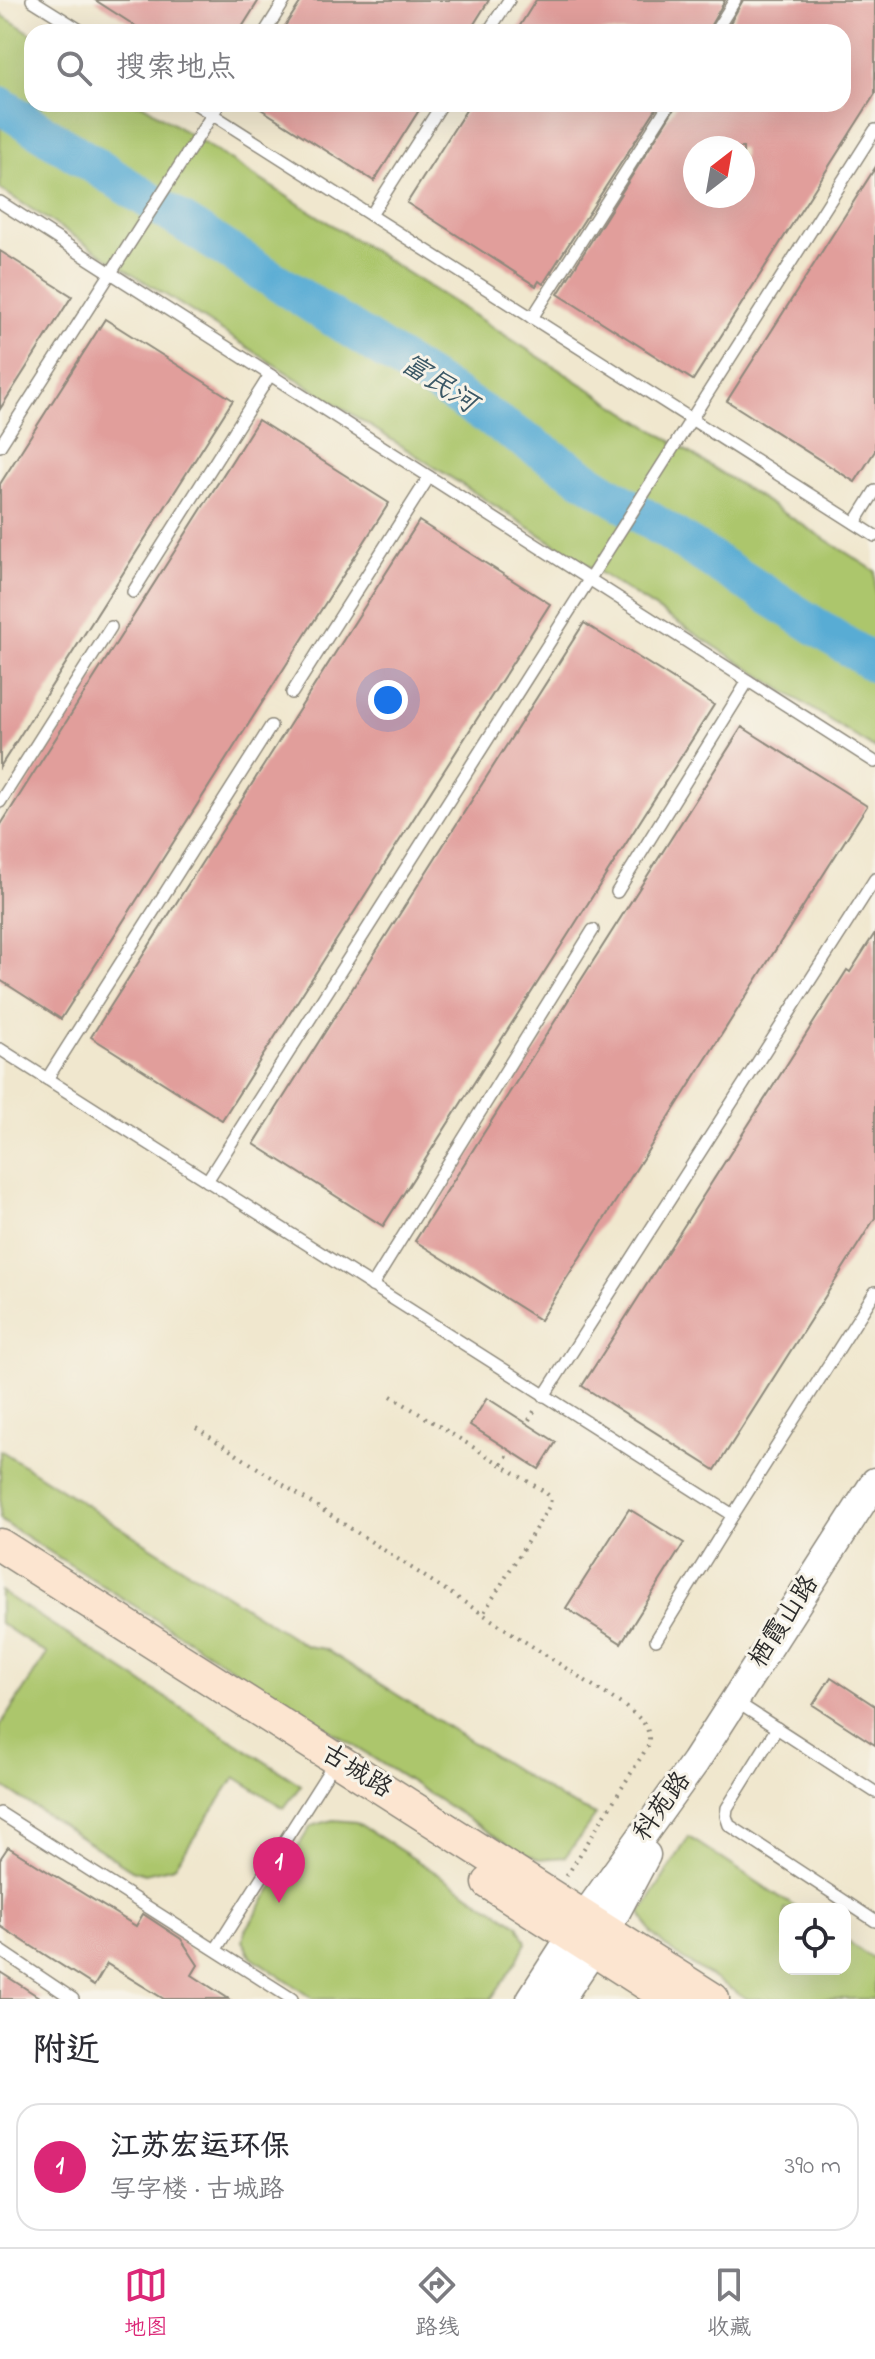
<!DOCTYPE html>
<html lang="zh">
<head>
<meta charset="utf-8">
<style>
  body { margin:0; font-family:"Indie Flower","LXGW WenKai TC",sans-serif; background:#f2f2f3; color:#2b2b33 }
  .controls { position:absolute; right:24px; bottom:24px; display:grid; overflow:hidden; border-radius:16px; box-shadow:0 8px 32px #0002 }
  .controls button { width:72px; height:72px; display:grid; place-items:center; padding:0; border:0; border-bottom:2px solid #e1e1e2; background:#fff; color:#2b2b33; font:40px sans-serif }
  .compass { position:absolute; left:683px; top:136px; width:72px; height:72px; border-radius:50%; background:#fff; box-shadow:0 8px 32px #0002; rotate:31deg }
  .you { position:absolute; left:388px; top:700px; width:28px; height:28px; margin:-20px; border:6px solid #fff; border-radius:50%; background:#1a73e8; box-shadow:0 0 0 12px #1a73e833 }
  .badge { display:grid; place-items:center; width:52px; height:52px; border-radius:50%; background:#db2777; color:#fff; font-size:26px; font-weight:700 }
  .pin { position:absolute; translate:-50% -66px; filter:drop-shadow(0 2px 4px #0008) }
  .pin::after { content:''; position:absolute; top:42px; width:28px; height:24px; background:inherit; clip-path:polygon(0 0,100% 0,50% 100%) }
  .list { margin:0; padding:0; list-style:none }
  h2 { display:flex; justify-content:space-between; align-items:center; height:104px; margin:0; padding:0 32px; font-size:34px }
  h2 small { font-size:26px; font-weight:400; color:#7c7c81 }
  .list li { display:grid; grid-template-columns:52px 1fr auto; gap:24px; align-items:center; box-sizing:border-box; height:128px; margin:0 16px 16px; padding:0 16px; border:2px solid #e1e1e2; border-radius:24px }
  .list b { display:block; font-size:30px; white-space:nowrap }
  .list p { margin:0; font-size:26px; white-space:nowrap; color:#7c7c81 }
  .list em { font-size:26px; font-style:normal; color:#7c7c81 }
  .icon { flex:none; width:44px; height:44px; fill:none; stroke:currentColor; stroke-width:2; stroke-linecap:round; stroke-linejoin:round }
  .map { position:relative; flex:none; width:875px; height:1999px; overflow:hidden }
  .search { position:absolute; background:#fff; box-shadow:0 8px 32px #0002; left:24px; right:24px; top:24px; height:88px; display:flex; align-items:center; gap:20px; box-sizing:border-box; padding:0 28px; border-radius:24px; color:#7c7c81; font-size:30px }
  .sheet { height:248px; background:#fff }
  nav { display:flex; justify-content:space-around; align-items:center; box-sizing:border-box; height:112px; border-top:2px solid #e1e1e2; background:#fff; font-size:22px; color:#7c7c81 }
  nav a { display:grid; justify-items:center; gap:4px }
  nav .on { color:#db2777 }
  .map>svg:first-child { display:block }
  .green { fill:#acc66c; stroke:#6c784c; stroke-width:2 }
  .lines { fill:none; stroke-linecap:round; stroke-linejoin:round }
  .river { stroke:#59acd4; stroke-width:38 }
  .building { fill:#e19e9b; fill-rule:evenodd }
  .service-casing { stroke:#8e897c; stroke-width:14 }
  .tertiary-casing { stroke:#8e897c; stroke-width:31 }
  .secondary-casing { stroke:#8e897c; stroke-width:35 }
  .path { stroke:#8e897c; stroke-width:4; stroke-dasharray:2 6; stroke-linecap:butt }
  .service { stroke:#fff; stroke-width:11 }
  .tertiary { stroke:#fff; stroke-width:28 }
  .secondary { stroke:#fce5d0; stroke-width:32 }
  .labels { text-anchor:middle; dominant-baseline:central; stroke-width:6; stroke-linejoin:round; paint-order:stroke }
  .street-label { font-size:26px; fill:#2b2b2b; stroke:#f7f3e8 }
  .water-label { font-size:28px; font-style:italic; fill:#3b5866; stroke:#f7f3e8 }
</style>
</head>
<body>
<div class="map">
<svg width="875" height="1999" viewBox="0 0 875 1999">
  <rect width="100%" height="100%" fill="#f7f3e8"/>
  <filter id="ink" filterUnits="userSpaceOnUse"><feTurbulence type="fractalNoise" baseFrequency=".0125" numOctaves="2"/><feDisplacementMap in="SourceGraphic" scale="16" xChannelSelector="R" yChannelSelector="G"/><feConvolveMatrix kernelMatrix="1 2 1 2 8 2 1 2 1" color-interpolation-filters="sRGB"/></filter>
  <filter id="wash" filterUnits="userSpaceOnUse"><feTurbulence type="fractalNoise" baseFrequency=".006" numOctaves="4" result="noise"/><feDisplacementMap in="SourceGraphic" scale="32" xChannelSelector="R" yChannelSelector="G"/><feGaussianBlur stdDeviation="1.8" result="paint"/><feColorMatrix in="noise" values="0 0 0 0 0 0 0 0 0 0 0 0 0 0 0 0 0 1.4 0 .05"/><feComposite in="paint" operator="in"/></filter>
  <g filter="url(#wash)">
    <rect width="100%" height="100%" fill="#f0e7ce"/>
    <!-- green -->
    <g class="green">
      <path d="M0,14L32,34V104H142L875,571V749L0,189Z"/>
      <path d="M0,1450L306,1646L325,1649L563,1800L596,1815L565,1857L539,1859L522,1853L0,1520Z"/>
      <path d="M0,1591L301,1785L284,1808L235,1777L174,1867L145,1874L132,1870L0,1785V1726L47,1654L0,1623Z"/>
      <path d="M333,1820L356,1822L518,1925L526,1942L517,1961L491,1999H313L252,1957L243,1941L246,1930L311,1826Z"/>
      <path d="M689,1837L798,1909H785V1969H845V1940L875,1960V1999H747L672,1952L651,1933L641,1913Z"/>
    </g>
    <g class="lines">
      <!-- river -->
      <path class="river" d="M0,105L875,664"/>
    </g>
    <g id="blocks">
      <!-- building -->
      <g class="building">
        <path d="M95,0H259L239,32H145Z"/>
        <path d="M302,0H489L469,32H281Z"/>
        <path d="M536,0H725L707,32H516Z"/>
        <path d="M743,0H875V94L693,380L558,294L677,104H843V32H725ZM695,148H743V196H695Z"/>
        <path d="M253,104H423L374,181Z"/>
        <path d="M470,104H659L543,284L539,281L536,286L407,203Z"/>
        <path d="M875,168V451L855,482L727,401Z"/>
        <path d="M0,251L72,296L0,409Z"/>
        <path d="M105,319L233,400L0,767V484Z"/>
        <path d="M258,420L389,503L61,1019L0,980V826Z"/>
        <path d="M419,521L550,604L222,1120L91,1037Z"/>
        <path d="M584,623L714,705L383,1226L254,1144Z"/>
        <path d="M742,727L867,806L540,1320L415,1241Z"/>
        <path d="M875,933V1218L715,1470L582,1386L847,970L850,972Z"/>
        <path d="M487,1398L556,1442L539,1469L470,1425Z"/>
        <path d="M629,1509L684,1543L621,1643L566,1608Z"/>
        <path d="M831,1677L875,1706V1745L813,1705Z"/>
        <path d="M8,1847L136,1926L143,1914L181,1939L198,1965L192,1975L229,1999H164L107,1964L94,1986L0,1926V1859Z"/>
        <path d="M0,1972L42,1999H0Z"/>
      </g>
    </g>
  </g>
  <g filter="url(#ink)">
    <use href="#blocks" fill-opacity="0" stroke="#8e897c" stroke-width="2"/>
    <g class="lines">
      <defs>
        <g id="service">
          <path d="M32,0L83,32"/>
          <path d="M265,32L285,0"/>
          <path d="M488,32L509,0"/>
          <path d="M715,32L735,0"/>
          <path d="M196,104L875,536"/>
          <path d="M0,202L875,762"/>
          <path d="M371,215L442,104"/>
          <path d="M532,318L669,104"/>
          <path d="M0,446L219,104"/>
          <path d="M855,523L875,491"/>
          <path d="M133,592L270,375"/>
          <path d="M292,693L429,477"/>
          <path d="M0,802L111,627"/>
          <path d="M617,892L748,681"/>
          <path d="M0,1049L733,1515L875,1292"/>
          <path d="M47,1079L271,726"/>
          <path d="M207,1181L875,130"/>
          <path d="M372,1286L593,930"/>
          <path d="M544,1396L875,879"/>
          <path d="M656,1640L733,1515"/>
          <path d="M735,1701L875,1792"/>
          <path d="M777,1728L727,1808L726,1816L729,1825L875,1921"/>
          <path d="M0,1813L292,1999"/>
          <path d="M216,1949L336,1760"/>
          <path d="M0,1950L73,1999"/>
        </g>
        <g id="tertiary">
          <path d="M531,1999L584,1917L695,1762L875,1482"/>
          <path d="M560,1999L606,1931L646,1855"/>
        </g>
        <g id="secondary">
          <path d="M0,1545L713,1999"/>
          <path d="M489,1883L670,1999"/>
        </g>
      </defs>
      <!-- service casing -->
      <use href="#service" class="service-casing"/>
      <!-- tertiary casing -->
      <use href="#tertiary" class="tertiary-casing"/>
      <!-- secondary casing -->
      <use href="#secondary" class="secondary-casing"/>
      <!-- path -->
      <g class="path">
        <path d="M391,1396L545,1492L551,1498L550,1505L483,1614"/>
        <path d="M529,1420L536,1408"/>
        <path d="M196,1428L618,1702C633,1713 654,1724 648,1746L566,1877"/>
        <path d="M502,1464L509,1453"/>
      </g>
      <!-- service -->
      <use href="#service" class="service"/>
      <!-- tertiary -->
      <use href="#tertiary" class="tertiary"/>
      <!-- secondary -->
      <use href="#secondary" class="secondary"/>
    </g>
  </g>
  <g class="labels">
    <!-- street labels -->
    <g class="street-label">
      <text transform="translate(785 1622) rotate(-57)">栖霞山路</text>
      <text transform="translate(356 1772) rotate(32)">古城路</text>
      <text transform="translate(663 1807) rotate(-54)">科苑路</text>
    </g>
    <!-- water labels -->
    <g class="water-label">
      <text transform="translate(438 385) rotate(33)">富民河</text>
    </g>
  </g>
</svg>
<div class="controls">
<button><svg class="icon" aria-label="locate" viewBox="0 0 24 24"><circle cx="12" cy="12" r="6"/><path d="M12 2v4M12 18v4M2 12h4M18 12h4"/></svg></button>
</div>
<svg class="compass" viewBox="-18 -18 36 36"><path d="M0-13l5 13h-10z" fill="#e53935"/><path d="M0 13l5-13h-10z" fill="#7c7c81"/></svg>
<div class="you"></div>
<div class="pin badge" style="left:279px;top:1903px">1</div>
<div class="search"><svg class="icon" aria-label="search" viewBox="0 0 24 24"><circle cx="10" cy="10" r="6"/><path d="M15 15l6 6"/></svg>搜索地点</div>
</div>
<section class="sheet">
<h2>附近<small></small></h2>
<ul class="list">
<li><span class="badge">1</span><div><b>江苏宏运环保</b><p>写字楼 · 古城路</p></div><em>390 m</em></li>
</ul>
</section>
<nav>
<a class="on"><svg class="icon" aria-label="map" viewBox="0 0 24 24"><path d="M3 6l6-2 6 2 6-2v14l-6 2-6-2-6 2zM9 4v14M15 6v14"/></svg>地图</a>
<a><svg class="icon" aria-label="directions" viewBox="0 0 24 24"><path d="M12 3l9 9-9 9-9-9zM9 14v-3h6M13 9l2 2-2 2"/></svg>路线</a>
<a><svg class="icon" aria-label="saved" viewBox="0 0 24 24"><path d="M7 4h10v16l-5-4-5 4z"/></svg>收藏</a>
</nav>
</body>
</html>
